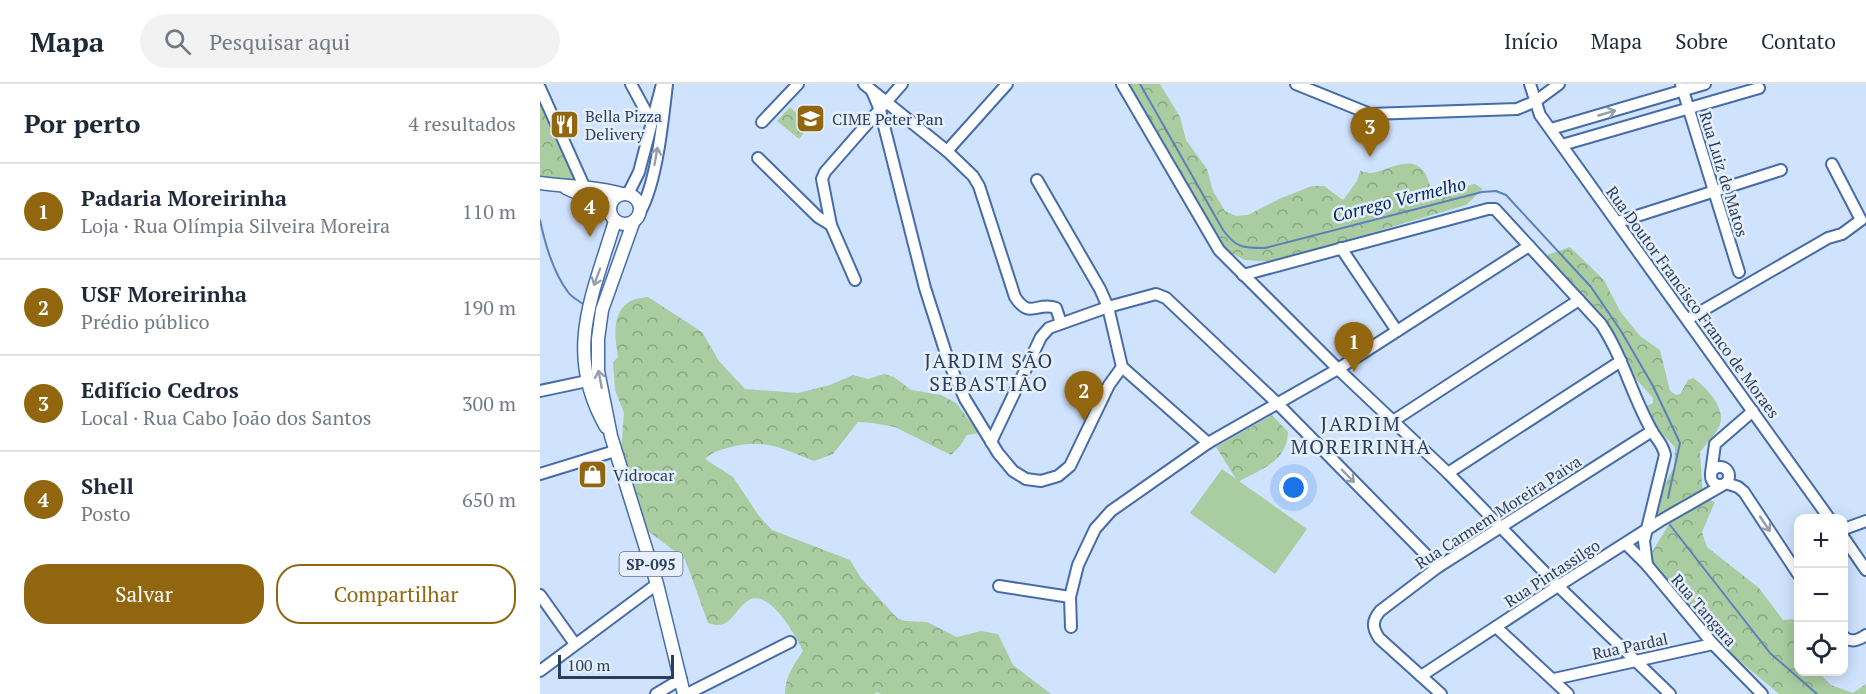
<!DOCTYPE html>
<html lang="pt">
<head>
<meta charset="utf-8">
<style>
  body { margin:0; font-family:"PT Serif",serif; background:#f2f2f3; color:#1f2937 }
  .controls { position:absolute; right:18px; bottom:18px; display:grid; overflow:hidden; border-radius:12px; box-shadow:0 3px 15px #0003 }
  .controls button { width:54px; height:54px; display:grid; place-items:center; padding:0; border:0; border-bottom:2px solid #e0e1e3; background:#fff; color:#1f2937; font:30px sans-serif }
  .scale { position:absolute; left:18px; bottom:15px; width:116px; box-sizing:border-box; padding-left:6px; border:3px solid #2b3d59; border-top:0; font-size:16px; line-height:21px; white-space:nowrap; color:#2b3d59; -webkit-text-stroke:4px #e6effd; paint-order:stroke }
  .you { position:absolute; left:754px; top:404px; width:21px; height:21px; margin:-15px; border:4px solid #fff; border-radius:50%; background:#1a73e8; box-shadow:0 0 0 9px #1a73e833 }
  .badge { display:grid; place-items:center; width:39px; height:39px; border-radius:50%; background:#91660f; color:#fff; font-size:20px; font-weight:700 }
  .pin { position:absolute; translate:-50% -50px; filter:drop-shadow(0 2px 3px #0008) }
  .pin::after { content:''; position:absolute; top:32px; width:21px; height:18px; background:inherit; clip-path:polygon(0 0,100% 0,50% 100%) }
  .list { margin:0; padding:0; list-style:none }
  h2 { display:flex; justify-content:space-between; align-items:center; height:78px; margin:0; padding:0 24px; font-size:26px }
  h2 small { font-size:20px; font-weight:400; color:#747a83 }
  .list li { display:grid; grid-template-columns:39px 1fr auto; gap:18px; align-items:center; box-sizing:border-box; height:96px; padding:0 24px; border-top:2px solid #e0e1e3 }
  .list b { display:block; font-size:22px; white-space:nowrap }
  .list p { margin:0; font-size:20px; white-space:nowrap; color:#747a83 }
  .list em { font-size:20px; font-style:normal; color:#747a83 }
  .actions { display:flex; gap:12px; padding:18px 24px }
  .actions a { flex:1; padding:14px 0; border:2px solid #91660f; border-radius:24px; text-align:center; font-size:21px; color:#91660f }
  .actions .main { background:#91660f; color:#fff }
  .icon { flex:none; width:33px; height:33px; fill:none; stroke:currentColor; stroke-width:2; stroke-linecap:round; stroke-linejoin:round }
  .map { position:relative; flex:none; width:1326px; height:610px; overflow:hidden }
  header { display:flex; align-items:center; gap:36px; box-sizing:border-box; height:84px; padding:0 30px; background:#fff; border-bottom:2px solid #e0e1e3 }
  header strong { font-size:28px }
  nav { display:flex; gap:33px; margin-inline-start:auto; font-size:21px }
  .search { width:420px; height:54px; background:#f2f2f3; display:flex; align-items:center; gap:15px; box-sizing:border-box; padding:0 21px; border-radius:33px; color:#747a83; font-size:22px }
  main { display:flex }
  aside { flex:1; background:#fff }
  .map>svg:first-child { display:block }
  .forest { fill:url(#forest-crowns) }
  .pitch { fill:#a9cca0 }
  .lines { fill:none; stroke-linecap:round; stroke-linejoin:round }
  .stream { stroke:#5c81ba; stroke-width:2 }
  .minor-casing { stroke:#456ca9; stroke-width:14 }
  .major-casing { stroke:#456ca9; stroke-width:15 }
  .minor { stroke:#fff; stroke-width:10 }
  .major { stroke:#fff; stroke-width:12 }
  .oneway { stroke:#959eac }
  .labels { text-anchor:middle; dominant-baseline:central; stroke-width:5; stroke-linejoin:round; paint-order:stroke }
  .shield { fill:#e6effd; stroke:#63728a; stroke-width:1.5 }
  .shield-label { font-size:15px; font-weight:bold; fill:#2b3d59 }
  .poi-label { font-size:16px; fill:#2b3d59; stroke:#e6effd; text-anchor:start }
  .street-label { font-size:16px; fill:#2b3d59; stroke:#e6effd }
  .water-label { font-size:18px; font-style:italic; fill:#002662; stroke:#e6effd }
  .quarter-label { font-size:20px; letter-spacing:1.5px; fill:#2b3d59; stroke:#e6effd }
</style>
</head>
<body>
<header>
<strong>Mapa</strong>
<div class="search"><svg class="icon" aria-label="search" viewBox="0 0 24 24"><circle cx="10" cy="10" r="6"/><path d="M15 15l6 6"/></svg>Pesquisar aqui</div>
<nav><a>Início</a><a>Mapa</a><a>Sobre</a><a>Contato</a></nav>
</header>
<main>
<aside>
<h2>Por perto<small>4 resultados</small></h2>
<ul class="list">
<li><span class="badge">1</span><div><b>Padaria Moreirinha</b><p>Loja · Rua Olímpia Silveira Moreira</p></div><em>110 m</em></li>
<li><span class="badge">2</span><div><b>USF Moreirinha</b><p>Prédio público</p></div><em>190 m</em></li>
<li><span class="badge">3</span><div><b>Edifício Cedros</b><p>Local · Rua Cabo João dos Santos</p></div><em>300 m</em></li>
<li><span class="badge">4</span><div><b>Shell</b><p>Posto</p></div><em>650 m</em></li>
</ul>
<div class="actions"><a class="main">Salvar</a><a>Compartilhar</a></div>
</aside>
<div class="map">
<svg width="1326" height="610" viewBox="0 0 1326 610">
  <defs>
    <pattern id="forest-crowns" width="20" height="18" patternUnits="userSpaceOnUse" patternTransform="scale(1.5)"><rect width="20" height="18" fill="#a9cca0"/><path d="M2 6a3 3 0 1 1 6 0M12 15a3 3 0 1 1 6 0" fill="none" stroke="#8aa785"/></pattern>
  </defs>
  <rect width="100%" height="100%" fill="#d0e3fe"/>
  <!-- forest -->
  <g class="forest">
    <path d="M580,0H620L640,33L646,56L667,85L673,107L685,127L696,132L708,131L739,115L772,102H784L803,116L817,97L820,87C821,87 829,89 830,89C847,88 871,68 885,89C888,93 890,104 894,111H906L915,104L935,100L943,105L926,121L733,178L705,176L677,162Z"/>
    <path d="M0,5L44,101L0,99Z"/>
    <path d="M250,23L270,42L259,55L237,37Z"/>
    <path d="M1030,163L1064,196L1080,227L1100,252L1120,266L1130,307L1136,311L1140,310L1148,296L1153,294C1168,304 1189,327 1178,345C1173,353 1166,360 1160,368L1163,413L1175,418L1162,448L1167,463L1219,504L1243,536L1258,535V588H1287L1283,593L1291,601L1313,609L1326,600V610H1239L1190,569L1115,487L1109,473L1129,440L1118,429L1115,418L1134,383L1135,363L1103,331L1102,324L1113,319V314L1093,292L1064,241L1025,203L1007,171Z"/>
    <path d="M108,213L162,248L179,277L205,305L258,309L290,301L313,291L328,295L344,290L354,293L371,306L401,311L416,319L439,349L427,351L420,362L411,371L355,343L332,339L318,338L293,370L274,377C242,365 226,354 191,363C181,366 173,367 165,375L193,393L219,432L232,446L310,476L321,494L357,534L365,537L387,538L417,553L441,547L458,550L473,581L511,610H341L337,608L334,610H245C245,592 254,581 263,567C257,553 229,504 209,516C194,525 191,548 168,539L145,475L95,437L83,417L77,394V378L81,367L84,329L75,306L73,278L78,273C75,256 71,229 89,218C94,214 102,214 108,213Z"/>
    <path d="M732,331L748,348C747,378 721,385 698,398L676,363Z"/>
  </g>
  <!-- pitch -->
  <path class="pitch" d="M682,385L767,445L735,490L650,429Z"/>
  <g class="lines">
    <!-- stream -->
    <g class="stream">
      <path d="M600,0L683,146C696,164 703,164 725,164L942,108L956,107L966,111L1051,203L1081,247L1113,302L1140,359L1128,414"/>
      <path d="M0,136C5,160 13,188 28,208C31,213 38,216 43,220"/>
      <path d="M1130,441L1230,569L1277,610"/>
    </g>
    <defs>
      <g id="minor">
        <path d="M91,0L111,37"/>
        <path d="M324,0L407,67L433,92L439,102L475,213C490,236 497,217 516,224L521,239"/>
        <path d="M582,0L679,166L798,285L908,389L1018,502L1130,610"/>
        <path d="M756,0L830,30L977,25L996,17L1019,0"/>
        <path d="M990,0L1000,31L1289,434"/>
        <path d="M1141,0L1199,188"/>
        <path d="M0,4L44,102"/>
        <path d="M332,7L340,26L385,204L409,279L425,315L458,369L473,387L486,395L501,397L518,392L530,382L569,301L582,283"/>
        <path d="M222,38L258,0"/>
        <path d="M1011,45L1165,0"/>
        <path d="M1022,61L1219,4"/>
        <path d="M407,67L467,0"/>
        <path d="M218,74L278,133L291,141L282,95L285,88L362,0"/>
        <path d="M497,96L560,205L568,223L582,283"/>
        <path d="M88,110L99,88L122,0"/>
        <path d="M100,128C117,98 123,35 127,0"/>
        <path d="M1078,138L1241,86"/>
        <path d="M291,141L315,196"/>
        <path d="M801,164L857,247"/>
        <path d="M703,191L948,125H955L1061,240C1083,273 1092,312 1112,347C1117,356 1123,360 1125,371L1104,457L1107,481"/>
        <path d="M1148,235L1288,154L1302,150L1321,136L1292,80"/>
        <path d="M582,283L668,359"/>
        <path d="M0,307L47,297"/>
        <path d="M853,337L1039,216"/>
        <path d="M451,358L501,253L509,244L568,223L616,210L626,214L738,320L898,483"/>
        <circle cx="1180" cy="392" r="9"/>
        <path d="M908,389L1081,277"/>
        <path d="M1171,389L1175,360L1213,327"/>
        <path d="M0,390L75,367"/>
        <path d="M1186,399L1198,403L1204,408L1258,490"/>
        <path d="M1304,445L1326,437"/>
        <path d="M1304,454L1326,486"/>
        <path d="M1086,460L1107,481L1173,560L1222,610"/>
        <path d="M459,502L530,513"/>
        <path d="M0,511L35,560"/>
        <path d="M531,543L530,513L538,481L555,445L571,427L668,359L798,285L989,162"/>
        <path d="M956,543L1028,610"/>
        <path d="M1304,553C1311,559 1319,556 1326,551"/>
        <path d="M0,587L117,500"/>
        <path d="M881,592L1018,502L1120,437L1183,401"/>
        <path d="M1014,595L1173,560"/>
        <path d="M116,610L141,595"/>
        <path d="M147,610L250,558"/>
        <path d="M901,610L839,554C832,543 832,537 840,527L898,483L1112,347"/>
      </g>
      <g id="major">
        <path d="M0,99C28,103 54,102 82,110"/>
        <path d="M26,104L70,124"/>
        <circle cx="85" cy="125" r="15"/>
        <path d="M93,139L62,226L58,255V287L71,352L117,500L144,610"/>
        <path d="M66,343C23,268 53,211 75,137"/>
      </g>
    </defs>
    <!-- minor casing -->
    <use href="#minor" class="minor-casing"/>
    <!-- major casing -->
    <use href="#major" class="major-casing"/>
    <!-- minor -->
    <use href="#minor" class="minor"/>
    <!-- major -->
    <use href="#major" class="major"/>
  </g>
  <!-- one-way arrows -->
  <defs><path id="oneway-shaft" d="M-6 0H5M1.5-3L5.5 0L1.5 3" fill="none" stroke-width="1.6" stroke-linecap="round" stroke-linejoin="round" transform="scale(1.5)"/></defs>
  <g class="oneway">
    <use href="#oneway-shaft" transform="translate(1067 29) rotate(-16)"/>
    <use href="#oneway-shaft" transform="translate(116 72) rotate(-80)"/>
    <use href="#oneway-shaft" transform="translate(57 193) rotate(110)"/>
    <use href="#oneway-shaft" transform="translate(60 295) rotate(-101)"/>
    <use href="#oneway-shaft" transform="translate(808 392) rotate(46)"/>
    <use href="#oneway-shaft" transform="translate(1225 440) rotate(56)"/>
  </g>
  <!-- icons -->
  <defs>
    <symbol id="school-square" viewBox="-11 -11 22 22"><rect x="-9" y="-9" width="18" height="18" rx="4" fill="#91660f" stroke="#e6effd"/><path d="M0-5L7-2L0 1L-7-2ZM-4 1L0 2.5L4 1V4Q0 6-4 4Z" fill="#fff"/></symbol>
    <symbol id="restaurant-square" viewBox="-11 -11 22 22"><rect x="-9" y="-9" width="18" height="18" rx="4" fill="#91660f" stroke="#e6effd"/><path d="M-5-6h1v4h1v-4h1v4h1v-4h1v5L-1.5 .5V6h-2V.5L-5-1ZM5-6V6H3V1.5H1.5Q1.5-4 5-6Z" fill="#fff"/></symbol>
    <symbol id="shop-square" viewBox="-11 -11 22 22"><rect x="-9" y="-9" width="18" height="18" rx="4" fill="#91660f" stroke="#e6effd"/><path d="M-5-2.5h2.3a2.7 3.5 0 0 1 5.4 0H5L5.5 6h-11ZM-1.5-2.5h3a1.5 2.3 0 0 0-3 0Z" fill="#fff"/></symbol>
  </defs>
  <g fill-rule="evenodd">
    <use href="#school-square" x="254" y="18" width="33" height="33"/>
    <use href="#restaurant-square" x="8" y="24" width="33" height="33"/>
    <use href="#shop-square" x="36" y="374" width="33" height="33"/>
  </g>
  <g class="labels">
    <!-- shield labels -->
    <rect class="shield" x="79.5" y="468" width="63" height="24" rx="4.5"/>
    <g class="shield-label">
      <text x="111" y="480">SP-095</text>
    </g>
    <!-- poi labels -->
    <g class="poi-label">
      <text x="45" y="32">Bella Pizza<tspan x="45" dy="18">Delivery</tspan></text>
      <text x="292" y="35">CIME Peter Pan</text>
      <text x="73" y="391">Vidrocar</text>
    </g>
    <!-- street labels -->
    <g class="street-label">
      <text transform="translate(1184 90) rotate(73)">Rua Luiz de Matos</text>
      <text transform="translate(1153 218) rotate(54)">Rua Doutor Francisco Franco de Moraes</text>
      <text transform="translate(958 428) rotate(-33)">Rua Carmem Moreira Paiva</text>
      <text transform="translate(1012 489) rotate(-33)">Rua Pintassilgo</text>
      <text transform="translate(1164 526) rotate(49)">Rua Tangara</text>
      <text transform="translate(1090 562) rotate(-12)">Rua Pardal</text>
    </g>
    <!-- water labels -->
    <g class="water-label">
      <text transform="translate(859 115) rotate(-14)">Corrego Vermelho</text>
    </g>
    <!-- quarter labels -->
    <g class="quarter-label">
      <text x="449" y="276">JARDIM SÃO<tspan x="449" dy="23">SEBASTIÃO</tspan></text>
      <text x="821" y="339">JARDIM<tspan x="821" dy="23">MOREIRINHA</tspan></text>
    </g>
  </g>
</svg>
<div class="controls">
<button>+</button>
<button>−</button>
<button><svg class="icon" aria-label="locate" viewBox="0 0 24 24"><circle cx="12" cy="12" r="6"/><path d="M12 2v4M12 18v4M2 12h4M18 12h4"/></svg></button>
</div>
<div class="scale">100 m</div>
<div class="you"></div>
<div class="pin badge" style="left:814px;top:288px">1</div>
<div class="pin badge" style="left:544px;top:337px">2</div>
<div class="pin badge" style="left:830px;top:73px">3</div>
<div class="pin badge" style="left:50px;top:153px">4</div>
</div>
</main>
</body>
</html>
